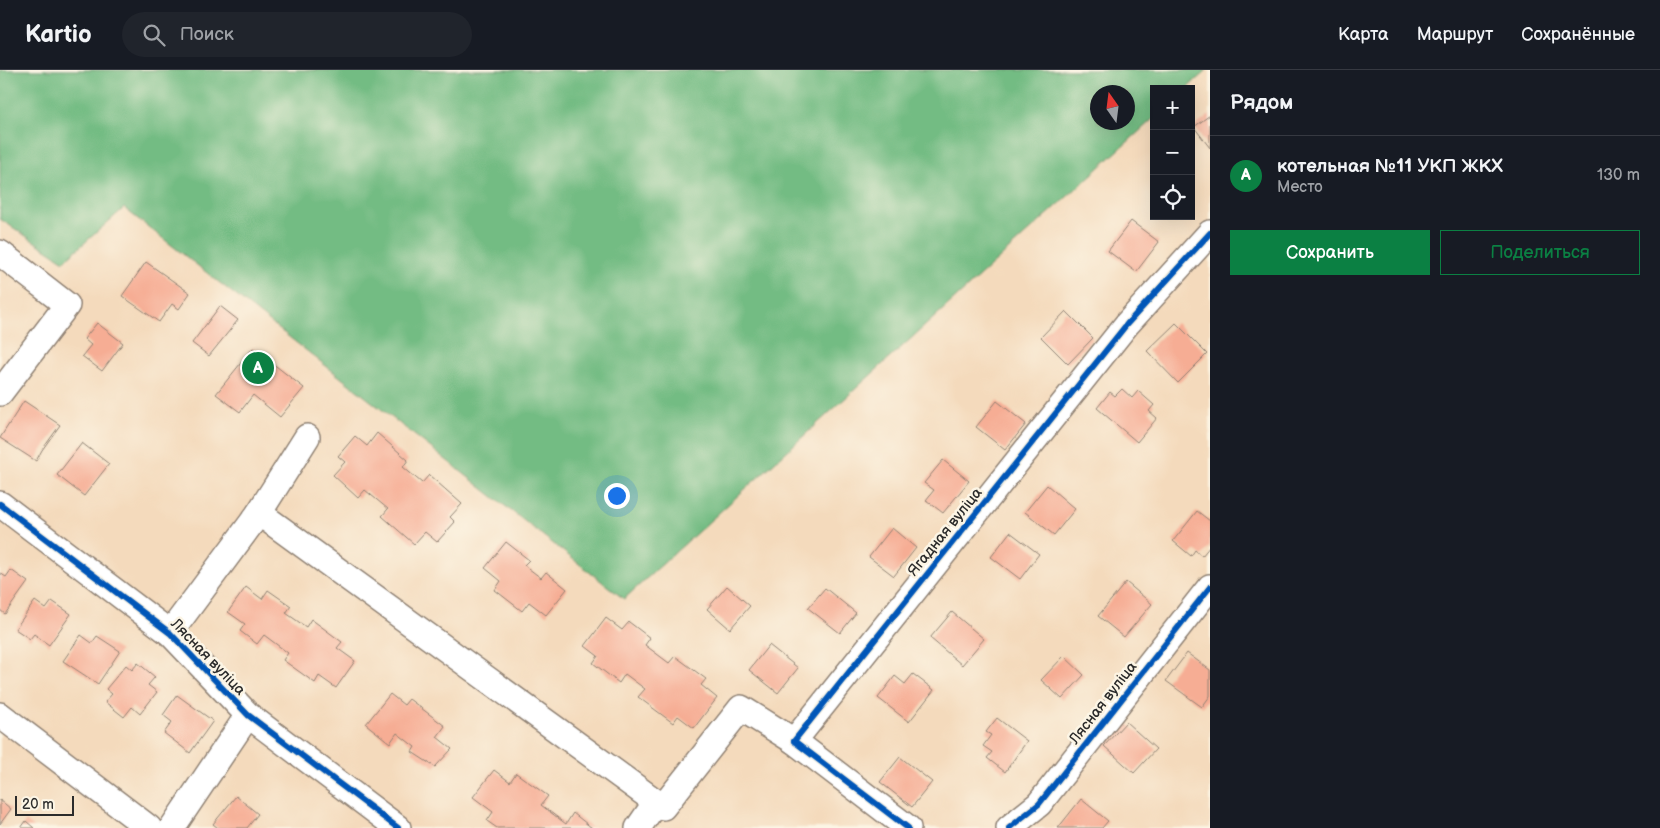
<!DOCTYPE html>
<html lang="ru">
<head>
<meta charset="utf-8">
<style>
  body { margin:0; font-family:"Balsamiq Sans",sans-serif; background:#20242c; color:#f1f3f6 }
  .controls { position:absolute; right:15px; top:15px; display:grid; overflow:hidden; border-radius:0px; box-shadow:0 5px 20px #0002 }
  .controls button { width:45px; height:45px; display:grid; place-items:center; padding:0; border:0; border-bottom:1px solid #363941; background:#171b24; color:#f1f3f6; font:25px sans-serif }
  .compass { position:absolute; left:1090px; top:15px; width:45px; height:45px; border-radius:50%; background:#171b24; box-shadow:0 5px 20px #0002; rotate:346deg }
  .scale { position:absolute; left:15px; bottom:12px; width:59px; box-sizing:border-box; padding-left:5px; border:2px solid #2b2b2b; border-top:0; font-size:14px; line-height:18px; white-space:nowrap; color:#2b2b2b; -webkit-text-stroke:4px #fcf5e5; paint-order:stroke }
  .you { position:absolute; left:616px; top:425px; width:18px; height:18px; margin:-12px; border:4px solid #fff; border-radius:50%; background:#1a73e8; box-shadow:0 0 0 8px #1a73e833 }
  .badge { display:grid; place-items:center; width:32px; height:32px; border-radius:50%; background:#0b8043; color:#fff; font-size:16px; font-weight:700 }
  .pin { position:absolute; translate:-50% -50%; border:2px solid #fff; box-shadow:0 1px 5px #0006 }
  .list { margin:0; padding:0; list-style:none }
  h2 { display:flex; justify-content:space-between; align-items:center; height:65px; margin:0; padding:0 20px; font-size:21px }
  h2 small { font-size:16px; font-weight:400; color:#9ea1a6 }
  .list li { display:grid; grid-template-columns:32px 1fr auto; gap:15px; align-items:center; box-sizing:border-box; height:80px; padding:0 20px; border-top:1px solid #363941 }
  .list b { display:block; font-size:19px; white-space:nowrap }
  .list p { margin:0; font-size:16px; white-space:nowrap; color:#9ea1a6 }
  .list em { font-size:16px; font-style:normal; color:#9ea1a6 }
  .actions { display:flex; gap:10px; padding:15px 20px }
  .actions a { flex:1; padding:11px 0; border:1px solid #0b8043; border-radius:0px; text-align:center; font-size:18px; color:#0b8043 }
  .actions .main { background:#0b8043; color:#fff }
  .icon { flex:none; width:28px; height:28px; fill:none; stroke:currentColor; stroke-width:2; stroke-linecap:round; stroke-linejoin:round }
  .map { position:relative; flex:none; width:1210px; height:758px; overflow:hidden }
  header { display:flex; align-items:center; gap:30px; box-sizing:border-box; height:70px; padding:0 25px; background:#171b24; border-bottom:1px solid #363941 }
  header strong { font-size:24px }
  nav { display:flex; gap:28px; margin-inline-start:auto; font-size:18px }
  .search { width:350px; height:45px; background:#20242c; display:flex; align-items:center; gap:12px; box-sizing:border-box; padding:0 18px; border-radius:28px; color:#9ea1a6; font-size:19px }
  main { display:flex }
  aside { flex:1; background:#171b24 }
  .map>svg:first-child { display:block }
  .forest { fill:#73bc83; stroke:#4f7457; fill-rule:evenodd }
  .building { fill:#f6ad94 }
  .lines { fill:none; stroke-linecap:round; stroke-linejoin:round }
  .minor-casing { stroke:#908274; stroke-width:28 }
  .minor { stroke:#fff; stroke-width:25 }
  .cycleway-casing { stroke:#fcf5e5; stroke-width:9 }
  .cycleway { stroke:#0057b8; stroke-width:6 }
  .labels { text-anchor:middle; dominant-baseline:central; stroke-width:5; stroke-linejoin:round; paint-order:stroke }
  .street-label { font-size:15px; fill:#2b2b2b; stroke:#fcf5e5 }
</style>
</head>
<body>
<header>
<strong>Kartio</strong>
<div class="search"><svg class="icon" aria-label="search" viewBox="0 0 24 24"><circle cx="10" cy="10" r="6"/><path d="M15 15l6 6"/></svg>Поиск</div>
<nav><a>Карта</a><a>Маршрут</a><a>Сохранённые</a></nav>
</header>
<main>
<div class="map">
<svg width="1210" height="758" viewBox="0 0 1210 758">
  <rect width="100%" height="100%" fill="#fcf5e5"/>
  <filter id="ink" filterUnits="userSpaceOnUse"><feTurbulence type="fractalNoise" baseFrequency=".02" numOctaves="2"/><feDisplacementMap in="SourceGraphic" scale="10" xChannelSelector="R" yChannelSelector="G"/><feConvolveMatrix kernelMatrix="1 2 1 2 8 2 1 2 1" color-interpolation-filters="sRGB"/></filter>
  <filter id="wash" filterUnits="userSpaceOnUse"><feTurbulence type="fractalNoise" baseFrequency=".0096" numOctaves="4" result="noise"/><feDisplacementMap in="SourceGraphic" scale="20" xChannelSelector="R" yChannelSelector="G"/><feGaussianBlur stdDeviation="1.12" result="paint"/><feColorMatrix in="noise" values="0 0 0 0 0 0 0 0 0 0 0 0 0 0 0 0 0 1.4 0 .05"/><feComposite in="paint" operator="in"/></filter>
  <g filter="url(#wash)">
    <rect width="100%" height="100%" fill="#f4dabc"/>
    <!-- forest -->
    <path class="forest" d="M0,0H1207L1186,19H1154V48L624,529L124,138L64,191L0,149ZM1098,22H1128V52H1098Z"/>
    <g id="blocks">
      <!-- building -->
      <g class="building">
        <path d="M1210,45V78L1194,57Z"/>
        <path d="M1131,151L1159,172L1136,202L1108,181Z"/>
        <path d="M146,192L190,223L179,239L172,234L159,252L122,226Z"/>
        <path d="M220,236L238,250L209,286L192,273Z"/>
        <path d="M1066,241L1093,268L1068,294L1041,267Z"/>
        <path d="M97,253L123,273L102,301L82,286L91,275L84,269Z"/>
        <path d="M1176,253L1207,284L1178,313L1147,281Z"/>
        <path d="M253,278L304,318L280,347L253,325L240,342L216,324Z"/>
        <path d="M1122,319L1132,328L1138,321L1154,335L1149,341L1157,348L1137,372L1097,338L1110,322L1115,326Z"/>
        <path d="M24,331L60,355L42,380L36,391L0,368Z"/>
        <path d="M997,331L1026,354L1005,380L976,357Z"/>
        <path d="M377,363L408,390L403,397L422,413L429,405L462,434L450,447L455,452L437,472L425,462L414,474L382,446L388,439L365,420L358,428L333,405L345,392L338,386L355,366L367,376Z"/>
        <path d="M82,373L109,394L84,426L57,405Z"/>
        <path d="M943,390L969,411L943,443L926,430L934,420L924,413Z"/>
        <path d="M1047,415L1075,439L1054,465L1025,442Z"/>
        <path d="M1197,441L1210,451V476L1202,486L1195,480L1191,486L1173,471Z"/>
        <path d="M892,458L916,478L894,506L869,487Z"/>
        <path d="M1010,462L1039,484L1020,509L991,487Z"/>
        <path d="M506,472L529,490L524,495L541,508L546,502L567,519L546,545L529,532L522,541L495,520L501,511L485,498Z"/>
        <path d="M11,500L28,512L5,544L0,540V503L6,507Z"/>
        <path d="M1126,512L1152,534L1124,567L1098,546Z"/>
        <path d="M727,516L750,536L730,559L707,539Z"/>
        <path d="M246,517L262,529L268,520L291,536L286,543L306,557L311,549L342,572L337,578L355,591L336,618L319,606L315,613L283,590L288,583L264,565L257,574L240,561L245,554L228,542Z"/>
        <path d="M825,518L856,543L840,563L808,538Z"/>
        <path d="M35,531L46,539L52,531L71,544L49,575L34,564L30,569L15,559Z"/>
        <path d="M952,542L984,569L962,595L930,568Z"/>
        <path d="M606,548L622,560L629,552L650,568L645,575L669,593L675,586L706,609L701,615L717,628L694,658L678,646L673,653L638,627L645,619L625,604L619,613L593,593L598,586L585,576Z"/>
        <path d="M81,565L92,573L97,566L120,581L98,614L63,591Z"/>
        <path d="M769,575L798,598L778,623L749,600Z"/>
        <path d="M1187,583L1210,600V626L1202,637L1166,611Z"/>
        <path d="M1064,586L1084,605L1062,629L1041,610Z"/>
        <path d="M138,593L155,607L148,615L157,622L140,644L132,637L124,647L105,632L112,624L106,619L126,595L132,600Z"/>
        <path d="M913,604L934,620L909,652L878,628L895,606L905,614Z"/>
        <path d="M390,624L404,635L409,629L445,656L437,667L452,679L435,697L412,682L415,677L397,663L390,673L366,654Z"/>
        <path d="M177,625L213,651L190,683L164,663L172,652L163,645Z"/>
        <path d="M997,648L1027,671L1005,702L987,688L992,682L983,676L991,665L986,662Z"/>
        <path d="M1126,652L1156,679L1134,703L1104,676Z"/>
        <path d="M900,687L932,712L912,737L880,712Z"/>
        <path d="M494,700L510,712L516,703L548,726L541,735L566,754L573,743L592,758H497L487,751L493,742L473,727Z"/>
        <path d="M236,726L258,744L247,758H218L213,754Z"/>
        <path d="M1081,729L1108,751L1102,758H1058Z"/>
        <path d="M0,730L11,739L0,754Z"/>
        <path d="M26,751L34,758H21Z"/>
      </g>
    </g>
  </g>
  <g filter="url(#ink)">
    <use href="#blocks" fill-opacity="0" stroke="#908274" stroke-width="1"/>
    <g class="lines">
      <defs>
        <g id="minor">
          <path d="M0,183L67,235L0,323"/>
          <path d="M0,434L170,563L248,645L398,758"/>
          <path d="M259,443L307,367"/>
          <path d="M170,563L259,443L663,737L741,638L794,671"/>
          <path d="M0,645L149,758"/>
          <path d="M172,758L248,645"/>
          <path d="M638,758L656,732"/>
          <path d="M908,758L794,671L1127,254L1210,163"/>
          <path d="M1009,758L1039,734L1210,517"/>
        </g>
      </defs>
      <!-- minor casing -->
      <use href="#minor" class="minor-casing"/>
      <!-- minor -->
      <use href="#minor" class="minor"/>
      <defs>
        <g id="cycleway">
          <path d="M0,434L170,563L248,645L398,758"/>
          <path d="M908,758L794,671L1127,254L1210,163"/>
          <path d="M1009,758L1039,734L1210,517"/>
        </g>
      </defs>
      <!-- cycleway casing -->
      <use href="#cycleway" class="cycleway-casing"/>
      <!-- cycleway -->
      <use href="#cycleway" class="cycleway"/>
    </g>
  </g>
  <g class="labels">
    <!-- street labels -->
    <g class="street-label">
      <text transform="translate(945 462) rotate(-51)">Ягадная вуліца</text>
      <text transform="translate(208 587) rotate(46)">Лясная вуліца</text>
      <text transform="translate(1103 633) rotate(-52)">Лясная вуліца</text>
    </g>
  </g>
</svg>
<div class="controls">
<button>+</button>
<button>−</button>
<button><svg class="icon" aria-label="locate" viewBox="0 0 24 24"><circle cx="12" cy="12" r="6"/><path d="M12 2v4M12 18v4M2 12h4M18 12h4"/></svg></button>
</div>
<svg class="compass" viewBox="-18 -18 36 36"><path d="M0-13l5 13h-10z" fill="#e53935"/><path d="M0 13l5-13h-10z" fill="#9ea1a6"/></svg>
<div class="scale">20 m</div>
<div class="you"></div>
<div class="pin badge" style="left:258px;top:298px">A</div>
</div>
<aside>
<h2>Рядом<small></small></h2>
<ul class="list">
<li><span class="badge">A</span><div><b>котельная №11 УКП ЖКХ</b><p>Место</p></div><em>130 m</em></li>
</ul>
<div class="actions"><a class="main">Сохранить</a><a>Поделиться</a></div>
</aside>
</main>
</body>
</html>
